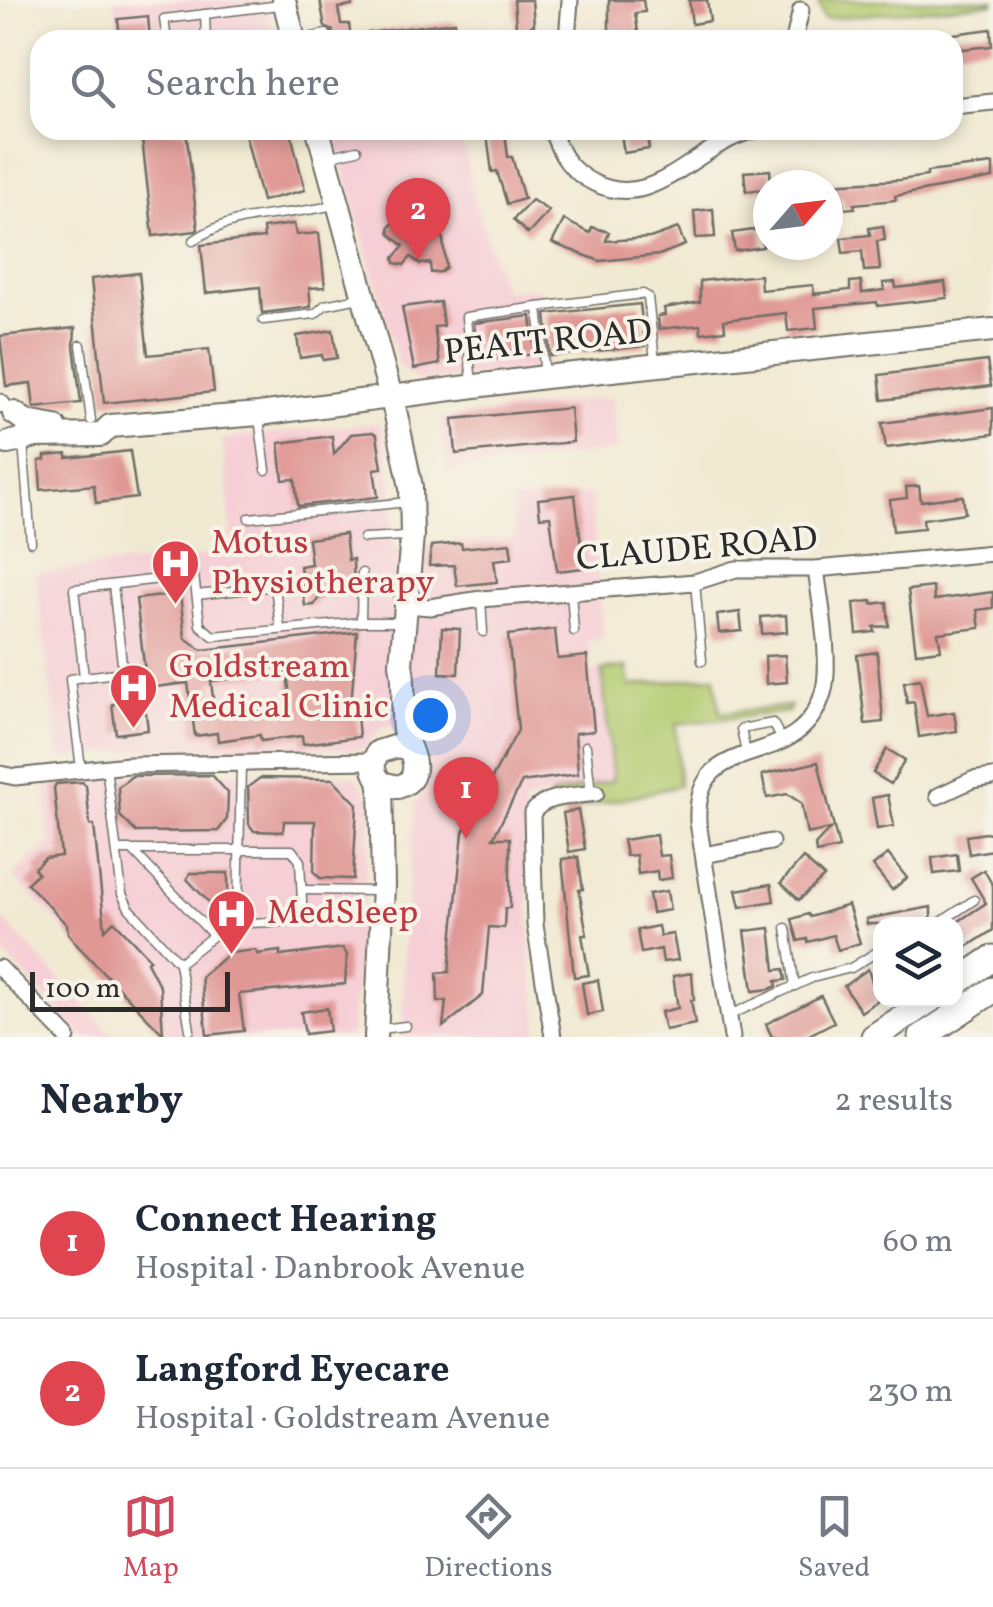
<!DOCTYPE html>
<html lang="en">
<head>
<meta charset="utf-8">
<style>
  body { margin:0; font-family:Vollkorn,serif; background:#f6f6f7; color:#1f2937 }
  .controls { position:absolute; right:30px; bottom:30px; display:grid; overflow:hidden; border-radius:20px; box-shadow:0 5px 15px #0003 }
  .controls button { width:90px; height:90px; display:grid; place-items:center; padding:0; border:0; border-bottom:2px solid #e0e1e3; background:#fff; color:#1f2937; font:50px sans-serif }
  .compass { position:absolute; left:753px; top:170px; width:90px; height:90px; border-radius:50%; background:#fff; box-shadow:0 5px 15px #0003; rotate:62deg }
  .scale { position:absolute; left:30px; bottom:25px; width:200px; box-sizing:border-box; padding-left:10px; border:5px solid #2b2b2b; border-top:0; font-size:28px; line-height:35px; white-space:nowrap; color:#2b2b2b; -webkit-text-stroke:8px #f7f3e8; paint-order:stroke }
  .you { position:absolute; left:430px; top:715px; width:35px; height:35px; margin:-25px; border:8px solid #fff; border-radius:50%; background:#1a73e8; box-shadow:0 0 0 15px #1a73e833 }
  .badge { display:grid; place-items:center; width:65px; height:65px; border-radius:50%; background:#d1495b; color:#fff; font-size:32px; font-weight:700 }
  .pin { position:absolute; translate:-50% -82px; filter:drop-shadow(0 2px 5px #0008) }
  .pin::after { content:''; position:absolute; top:52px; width:35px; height:30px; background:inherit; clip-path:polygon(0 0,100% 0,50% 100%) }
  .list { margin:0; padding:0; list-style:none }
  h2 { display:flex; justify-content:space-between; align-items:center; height:130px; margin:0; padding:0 40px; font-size:42px }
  h2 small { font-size:32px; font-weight:400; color:#747a83 }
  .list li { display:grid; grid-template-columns:65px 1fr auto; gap:30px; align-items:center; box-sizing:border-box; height:150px; padding:0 40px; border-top:2px solid #e0e1e3 }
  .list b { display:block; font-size:38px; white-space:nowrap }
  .list p { margin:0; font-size:32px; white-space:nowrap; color:#747a83 }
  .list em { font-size:32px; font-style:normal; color:#747a83 }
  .icon { flex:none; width:55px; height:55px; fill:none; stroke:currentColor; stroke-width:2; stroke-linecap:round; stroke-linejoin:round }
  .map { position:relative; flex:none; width:993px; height:1037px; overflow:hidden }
  .search { position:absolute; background:#fff; box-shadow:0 5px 15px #0003; left:30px; right:30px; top:30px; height:110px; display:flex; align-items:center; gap:25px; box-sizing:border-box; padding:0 35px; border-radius:30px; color:#747a83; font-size:38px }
  .sheet { height:430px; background:#fff }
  nav { display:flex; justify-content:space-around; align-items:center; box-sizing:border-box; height:140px; border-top:2px solid #e0e1e3; background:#fff; font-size:28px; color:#747a83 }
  nav a { display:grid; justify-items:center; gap:5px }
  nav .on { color:#d1495b }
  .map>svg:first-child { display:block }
  .built { fill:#f6cfd6 }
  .green { fill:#b3ca6e; stroke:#6f7a4c; stroke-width:2.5 }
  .building { fill:#e09895; fill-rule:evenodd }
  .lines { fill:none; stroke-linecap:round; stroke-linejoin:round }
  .lane-casing { stroke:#706e66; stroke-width:11 }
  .street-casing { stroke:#706e66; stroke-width:19 }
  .secondary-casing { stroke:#706e66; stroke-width:26 }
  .primary-casing { stroke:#706e66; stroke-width:29 }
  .lane { stroke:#fff; stroke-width:8 }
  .street { stroke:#fff; stroke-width:15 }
  .secondary { stroke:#fff; stroke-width:22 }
  .primary { stroke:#fff; stroke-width:25 }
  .labels { text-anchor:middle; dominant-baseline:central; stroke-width:8; stroke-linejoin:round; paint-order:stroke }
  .street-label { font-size:35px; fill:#2b2b2b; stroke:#f7f3e8 }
  .health-label { font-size:35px; fill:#be3a42; stroke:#f7f3e8; text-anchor:start }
</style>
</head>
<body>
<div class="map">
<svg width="993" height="1037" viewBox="0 0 993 1037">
  <rect width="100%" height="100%" fill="#f7f3e8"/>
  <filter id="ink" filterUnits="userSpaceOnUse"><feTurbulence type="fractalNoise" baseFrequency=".01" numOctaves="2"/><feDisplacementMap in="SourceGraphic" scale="20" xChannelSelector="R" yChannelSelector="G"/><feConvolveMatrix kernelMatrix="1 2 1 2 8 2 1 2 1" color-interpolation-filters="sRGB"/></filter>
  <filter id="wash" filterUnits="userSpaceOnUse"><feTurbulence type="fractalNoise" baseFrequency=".0048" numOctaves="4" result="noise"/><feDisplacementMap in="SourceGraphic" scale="40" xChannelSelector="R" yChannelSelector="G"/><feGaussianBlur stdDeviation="2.25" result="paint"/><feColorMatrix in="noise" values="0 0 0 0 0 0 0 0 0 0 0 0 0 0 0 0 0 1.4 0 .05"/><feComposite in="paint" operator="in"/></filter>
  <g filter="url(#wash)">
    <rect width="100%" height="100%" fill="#f1ead3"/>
    <!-- built -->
    <g class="built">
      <path d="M114,0H267L274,40H119Z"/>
      <path d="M333,130H462L471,192L504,291L540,288L548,368L420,382L399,367Z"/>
      <path d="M612,397L618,450L447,471L441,418Z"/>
      <path d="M380,423L393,483L392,548L515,537L512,501L590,494L604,638L588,641L592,671L602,670L613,782L524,802L531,963L538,1013L537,1037H403V949L415,805L428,783L430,750L420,732L383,726L362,749L153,748L60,758L35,573L233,553L222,438Z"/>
      <path d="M154,771L355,776L373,800L351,1037H169L13,876L50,842L45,783Z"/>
      <path d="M0,916L115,1037H83L0,950Z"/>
    </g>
    <!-- green -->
    <g class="green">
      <path d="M818,0H993V3L824,19Z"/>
      <path d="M627,667L630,686L715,676L720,713L791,706L788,712L676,724L679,786L548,815L552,795L613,781L602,670Z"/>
    </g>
    <g id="blocks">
      <!-- building -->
      <g class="building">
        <path d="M320,0H352V6L338,8L341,24H349L351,40H330L333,31L325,27Z"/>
        <path d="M514,0H532L534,25L531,26L529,40H517Z"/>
        <path d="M609,0H643L645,12L635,13L639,38L609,40Z"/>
        <path d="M689,0H707L710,21L692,24Z"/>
        <path d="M148,16L150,40H120L118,19Z"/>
        <path d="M455,22L457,40H366V33Z"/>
        <path d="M991,29L992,46L953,50V34Z"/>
        <path d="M141,130H186L198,229L196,231L153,236Z"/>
        <path d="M244,130H290L305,190L262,201Z"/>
        <path d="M646,130L649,149L624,153L621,134Z"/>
        <path d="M505,133L508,157H512L524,199L507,204L497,171L492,172L487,135Z"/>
        <path d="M993,164V178L895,196L896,200L854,204L855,208L844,209L843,198L828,199V184L900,180L927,176V172Z"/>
        <path d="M770,170L771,185L768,189L746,191L744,172Z"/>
        <path d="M532,200L549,211L528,234L513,220Z"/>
        <path d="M713,209L715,237L696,238L694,211Z"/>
        <path d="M440,214L446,267L441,272L431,273L430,263L420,264L411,257L404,265L395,263L394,258L404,246L390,234L389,228L397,218Z"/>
        <path d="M564,220L590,233L592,227L609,232L606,241L650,238L678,228L685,245L659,255L600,261L552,243Z"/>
        <path d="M294,224L296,235L319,233L325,287L309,288L311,307L262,313L260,287L206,293L201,245L264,238L263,228Z"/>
        <path d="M883,226L885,240L877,241L880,270L864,271L862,251L843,253L841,238L870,235L869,228Z"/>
        <path d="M761,229L763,247L735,251L732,233Z"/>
        <path d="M139,273L148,355L209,349L214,392L104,403L91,279Z"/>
        <path d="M760,275L761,290L813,285L814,294L850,290V282L861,281L862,293L884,290L883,283L895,282L896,288L945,282L947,298L878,306L877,302L815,308L817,328L788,331L786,313L724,320L725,330L701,333L700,325L659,329L658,316L665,315L664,308L700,302V281Z"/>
        <path d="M440,302L443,326L434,327L440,364L414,369L402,307Z"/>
        <path d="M640,304L645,346L550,356L546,314Z"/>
        <path d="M531,316L535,354L478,361L474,323Z"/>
        <path d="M75,328L74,346L81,403L34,408L31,383L6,386L0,336Z"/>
        <path d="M333,330L337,358L323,360L322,355L300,358L297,336Z"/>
        <path d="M987,361L991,386L882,400L879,375Z"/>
        <path d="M570,408L573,442L456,454L453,419Z"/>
        <path d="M993,408V434L886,448L882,423Z"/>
        <path d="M373,432L377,435L382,468L374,469L378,497L298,506L295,479L283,480L279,443L332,436L334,454L351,434Z"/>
        <path d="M130,451L137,498L96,503L94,485L41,490L39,461L45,460V456L67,454V458Z"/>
        <path d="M919,486L921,501L963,496L965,513L923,519L924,528L893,531L890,500L907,498L906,487Z"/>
        <path d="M575,495L584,568L557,571L550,516L540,517L538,499Z"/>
        <path d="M345,534L348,560L353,559L354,594L319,598L314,605L305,606L300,566L311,564L308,539Z"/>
        <path d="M461,543L462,548L510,543L512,558L494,560L497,582L457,586L454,565L429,566L431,546Z"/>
        <path d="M933,587L934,600L993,592V608L977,610L980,628L938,633L941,650L916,653L908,590Z"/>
        <path d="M180,594L185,638L202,650L357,632L351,705L356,704L359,737L303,744L302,736L261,741L260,735L218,741L217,733L195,736L188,683L147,688L136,599ZM287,672L291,706L257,710L256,702L214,707L211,681Z"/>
        <path d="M872,601V604L887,602L889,626L874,627L875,632L857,634L854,603Z"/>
        <path d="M740,612L742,631L719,633L717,615Z"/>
        <path d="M786,615L787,632L762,634L761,617Z"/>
        <path d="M442,628L460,629L458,674L440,673Z"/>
        <path d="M555,629L558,659L587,656L594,731L575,733L578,774L522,782L493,838H510V908H505L504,928L489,927L483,995L443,1027L446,1001L438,1002L437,973L449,972L463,832L518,730L508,635Z"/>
        <path d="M877,652L883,722L865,724L857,655Z"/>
        <path d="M785,655L787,682L766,684L765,656Z"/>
        <path d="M920,679L927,716L954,712L957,731L919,737L914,702L907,703L904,682Z"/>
        <path d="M132,702L133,715L146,713L148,730L116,734L112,704Z"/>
        <path d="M887,749L905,760L891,784L873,773Z"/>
        <path d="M818,762L839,848L816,853L815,845L830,829L807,834L801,803L787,794L767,798L762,775Z"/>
        <path d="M212,775L228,793L227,819L218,831L136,832L120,816L118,787L132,776Z"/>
        <path d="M260,778L333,779L357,804L353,879L320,878L314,872L315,821H284L283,832L254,831L249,824L248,787Z"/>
        <path d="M82,782L86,785L90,825H94L105,930L114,921L150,959L147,962L160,987L163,1034L77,945L68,933L67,925L27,883L38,873L34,868L45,858L61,856L54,788L56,784Z"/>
        <path d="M888,795L894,826L877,829L872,798Z"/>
        <path d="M578,810L585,849L569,852L563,813Z"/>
        <path d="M993,832V850L969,854L966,836Z"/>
        <path d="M656,835L659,856L669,855L672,878L658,880L657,871L638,874L636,855L626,856L623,840Z"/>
        <path d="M888,854L907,878L892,890L873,866Z"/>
        <path d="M957,854L959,871L934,874L932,858Z"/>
        <path d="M578,857L583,889L579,890L587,935H582L589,975L574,977L562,859Z"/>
        <path d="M803,858L824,877L799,900L781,883Z"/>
        <path d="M984,870L993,886V930L956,954V923L986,903L971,878Z"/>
        <path d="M190,873H228V903L218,912L187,879Z"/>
        <path d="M771,884L774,901L740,907L736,890Z"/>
        <path d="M667,891L670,910L652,913L649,894Z"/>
        <path d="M848,905L860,943L838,950L833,935L808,942L807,939L798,941L792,919L808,914L810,917Z"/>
        <path d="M931,907V924H867L866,919Z"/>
        <path d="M658,926L660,936L673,934L678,960L663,962L661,949L641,953L637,930Z"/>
        <path d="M770,928L775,970L784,969L786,980L776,981L777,986L770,989L753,991L745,931Z"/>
        <path d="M343,948L347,955L345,984L239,994L244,1031L207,1035L201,977L229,953L256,950L257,954L280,951V956Z"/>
        <path d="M868,969L878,1000L861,1012L844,986Z"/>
        <path d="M692,973L694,1000H691L695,1024L665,1030L661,1012L678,1008L673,976Z"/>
        <path d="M598,980L603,1012L587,1015L582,983Z"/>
        <path d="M821,996L834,1022L805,1037H772L766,1024Z"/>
        <path d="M327,1008L330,1031L305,1034L301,1012Z"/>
      </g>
    </g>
  </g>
  <g filter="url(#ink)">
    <use href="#blocks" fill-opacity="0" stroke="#706e66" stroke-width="2.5"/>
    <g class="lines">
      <defs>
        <g id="lane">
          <path d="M205,14L206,40"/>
          <path d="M167,40L164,19L280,5"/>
          <path d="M300,40L326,34"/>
          <path d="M328,157L357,150"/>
          <path d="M193,241C235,210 286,218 333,205"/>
          <path d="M263,320L315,314L325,305L359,298"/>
          <path d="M81,345L91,420"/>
          <path d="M545,376L538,307L643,294L648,297L655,361"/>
          <path d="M472,385L466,317L538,307"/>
          <path d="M259,418L266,470"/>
          <path d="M23,442L31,542"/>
          <path d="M249,518L408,502"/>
          <path d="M364,538L407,536"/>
          <path d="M695,582L702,661"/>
          <path d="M571,592L574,631"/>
          <path d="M197,595L275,586L280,628"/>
          <path d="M481,599L483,632"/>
          <path d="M361,622L362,573"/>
          <path d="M84,677L74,589L194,575L200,625L213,636L361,622H401"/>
          <path d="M586,746L591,794"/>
          <path d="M746,753L741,729L773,723L782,740"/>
          <path d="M106,767L122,894L129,908L179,963L238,916"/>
          <path d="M81,769L70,679L123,672L113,585"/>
          <path d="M117,850H292L300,861L303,921L247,923L238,916L241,764"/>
          <path d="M132,850L213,935"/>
          <path d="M302,890L378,891"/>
          <path d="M303,921L342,922"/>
          <path d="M938,924L974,900"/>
          <path d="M786,928L795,986"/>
          <path d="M179,963L190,1030"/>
          <path d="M730,1015L812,978L851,968L880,950"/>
          <path d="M381,1029L406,1026"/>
        </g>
        <g id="street">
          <path d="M567,40L570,0"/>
          <path d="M794,40L801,10"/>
          <path d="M953,106L993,102"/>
          <path d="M552,130C560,155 570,171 594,183C656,213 693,145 755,130"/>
          <path d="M0,402L3,405"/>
          <path d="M407,605L430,607L481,599L695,582L736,569H816L993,553"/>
          <path d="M0,774L15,777L128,765L373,761"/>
          <path d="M938,796L972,780L993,777"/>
          <path d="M704,855L771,842"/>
          <path d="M0,968L67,1037"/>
          <path d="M553,1037L535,925L532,815C540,795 576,796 596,793"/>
          <path d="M732,1037L698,822C693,726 798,778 823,693C832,665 820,600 816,569"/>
        </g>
        <g id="secondary">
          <path d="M284,0L294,40"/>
          <path d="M318,130L396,415L411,487L412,536L401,664C406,687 401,708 404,730C406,744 416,757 414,770C413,780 407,784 398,787L381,783C373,772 371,765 378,752L397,746L408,749"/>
          <path d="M14,413L27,422L55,427"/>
          <path d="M8,443L36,436L101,435L110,426L259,414L545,377L993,330"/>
          <path d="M376,1037L383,886L381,783"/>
        </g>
        <g id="primary">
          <path d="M956,983L993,958"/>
          <path d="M874,1037L931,999"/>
          <path d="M922,1037L993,990"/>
        </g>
      </defs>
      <!-- lane casing -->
      <use href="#lane" class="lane-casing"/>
      <!-- street casing -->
      <use href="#street" class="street-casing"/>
      <!-- secondary casing -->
      <use href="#secondary" class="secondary-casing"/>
      <!-- primary casing -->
      <use href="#primary" class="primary-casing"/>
      <!-- lane -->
      <use href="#lane" class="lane"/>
      <!-- street -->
      <use href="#street" class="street"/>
      <!-- secondary -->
      <use href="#secondary" class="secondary"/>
      <!-- primary -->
      <use href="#primary" class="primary"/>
    </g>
  </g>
  <!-- icons -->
  <defs>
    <symbol id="hospital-pin" viewBox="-11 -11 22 30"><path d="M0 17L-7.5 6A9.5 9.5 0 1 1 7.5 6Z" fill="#e0444e" stroke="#f7f3e8"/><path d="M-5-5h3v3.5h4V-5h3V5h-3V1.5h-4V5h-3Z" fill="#fff"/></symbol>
  </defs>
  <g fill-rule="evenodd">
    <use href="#hospital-pin" x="148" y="536" width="55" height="75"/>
    <use href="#hospital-pin" x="106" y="660" width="55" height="75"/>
    <use href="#hospital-pin" x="204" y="886" width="55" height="75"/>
  </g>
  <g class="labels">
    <!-- street labels -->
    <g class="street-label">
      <text transform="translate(548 343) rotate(-6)">PEATT ROAD</text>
      <text transform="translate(697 550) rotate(-5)">CLAUDE ROAD</text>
    </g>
    <!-- health labels -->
    <g class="health-label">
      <text x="211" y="544">Motus<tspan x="211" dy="40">Physiotherapy</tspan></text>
      <text x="169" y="668">Goldstream<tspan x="169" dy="40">Medical Clinic</tspan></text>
      <text x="267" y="914">MedSleep</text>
    </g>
  </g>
</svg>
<div class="controls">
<button><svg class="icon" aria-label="layers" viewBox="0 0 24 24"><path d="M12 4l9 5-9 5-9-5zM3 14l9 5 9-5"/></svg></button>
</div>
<svg class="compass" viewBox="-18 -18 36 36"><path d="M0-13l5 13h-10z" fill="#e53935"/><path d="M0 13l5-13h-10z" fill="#747a83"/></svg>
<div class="scale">100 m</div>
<div class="you"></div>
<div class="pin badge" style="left:466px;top:839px;background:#e0444e">1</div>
<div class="pin badge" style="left:418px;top:260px;background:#e0444e">2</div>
<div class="search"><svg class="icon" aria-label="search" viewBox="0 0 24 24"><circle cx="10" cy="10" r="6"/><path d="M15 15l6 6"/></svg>Search here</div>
</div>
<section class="sheet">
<h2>Nearby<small>2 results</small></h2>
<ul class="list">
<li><span class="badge" style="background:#e0444e">1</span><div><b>Connect Hearing</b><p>Hospital · Danbrook Avenue</p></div><em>60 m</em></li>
<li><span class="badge" style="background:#e0444e">2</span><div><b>Langford Eyecare</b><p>Hospital · Goldstream Avenue</p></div><em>230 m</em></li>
</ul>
</section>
<nav>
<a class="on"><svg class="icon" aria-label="map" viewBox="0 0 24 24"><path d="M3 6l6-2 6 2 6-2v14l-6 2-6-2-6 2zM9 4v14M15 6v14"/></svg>Map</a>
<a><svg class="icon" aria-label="directions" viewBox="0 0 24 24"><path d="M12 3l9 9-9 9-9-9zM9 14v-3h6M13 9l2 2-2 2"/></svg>Directions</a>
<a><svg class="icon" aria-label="saved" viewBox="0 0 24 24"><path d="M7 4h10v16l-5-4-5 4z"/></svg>Saved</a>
</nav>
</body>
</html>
